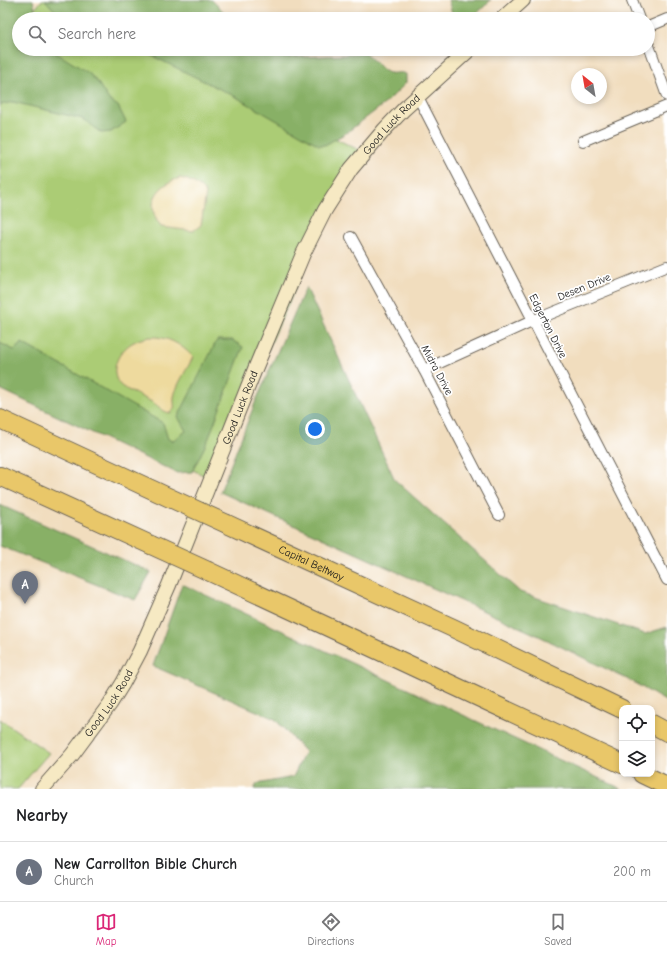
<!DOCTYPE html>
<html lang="en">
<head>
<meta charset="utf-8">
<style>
  body { margin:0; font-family:"Comic Neue",sans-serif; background:#f2f2f2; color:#202124 }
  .controls { position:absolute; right:12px; bottom:12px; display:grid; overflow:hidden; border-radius:8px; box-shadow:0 2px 6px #0003 }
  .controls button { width:36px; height:36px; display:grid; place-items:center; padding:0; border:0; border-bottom:1px solid #e0e0e0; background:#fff; color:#202124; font:20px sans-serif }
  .compass { position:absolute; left:571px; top:68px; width:36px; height:36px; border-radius:50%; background:#fff; box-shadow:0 2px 6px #0003; rotate:329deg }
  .you { position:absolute; left:315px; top:429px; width:14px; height:14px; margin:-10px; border:3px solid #fff; border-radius:50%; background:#1a73e8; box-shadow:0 0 0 6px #1a73e833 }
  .badge { display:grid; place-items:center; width:26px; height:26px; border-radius:50%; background:#db2777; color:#fff; font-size:13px; font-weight:700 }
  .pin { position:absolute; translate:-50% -33px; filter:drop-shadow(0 1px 2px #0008) }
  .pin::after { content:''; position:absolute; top:21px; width:14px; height:12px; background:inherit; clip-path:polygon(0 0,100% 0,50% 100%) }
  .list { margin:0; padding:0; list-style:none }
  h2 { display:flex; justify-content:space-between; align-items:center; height:52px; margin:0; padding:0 16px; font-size:17px }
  h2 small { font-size:13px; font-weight:400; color:#757577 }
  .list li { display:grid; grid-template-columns:26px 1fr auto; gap:12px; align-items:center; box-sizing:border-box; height:60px; padding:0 16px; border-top:1px solid #e0e0e0 }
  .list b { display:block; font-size:15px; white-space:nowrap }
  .list p { margin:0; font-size:13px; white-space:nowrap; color:#757577 }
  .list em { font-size:13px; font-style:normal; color:#757577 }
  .icon { flex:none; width:22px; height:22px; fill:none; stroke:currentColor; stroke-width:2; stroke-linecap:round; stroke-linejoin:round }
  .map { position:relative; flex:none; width:667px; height:789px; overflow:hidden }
  .search { position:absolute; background:#fff; box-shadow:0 2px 6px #0003; left:12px; right:12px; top:12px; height:44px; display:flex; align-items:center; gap:10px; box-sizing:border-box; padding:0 14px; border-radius:22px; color:#757577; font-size:15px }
  .sheet { height:112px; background:#fff }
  nav { display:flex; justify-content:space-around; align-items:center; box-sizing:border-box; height:56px; border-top:1px solid #e0e0e0; background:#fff; font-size:11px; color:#757577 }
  nav a { display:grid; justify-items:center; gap:2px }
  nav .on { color:#db2777 }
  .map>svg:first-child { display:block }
  .green { fill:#abcc74; stroke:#647448 }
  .forest { fill:#88b066; stroke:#526641 }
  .sand { fill:#eeda9e; stroke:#857b5d }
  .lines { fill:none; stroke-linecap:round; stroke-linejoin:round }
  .street-casing { stroke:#676055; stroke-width:12 }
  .secondary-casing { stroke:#676055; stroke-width:16 }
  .highway-casing { stroke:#676055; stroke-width:20 }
  .street { stroke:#fff; stroke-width:10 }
  .secondary { stroke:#f6e9c3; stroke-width:14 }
  .highway { stroke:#e9c769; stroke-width:18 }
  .highway-bridge-casing { stroke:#676055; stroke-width:20; stroke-linecap:butt }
  .highway-bridge { stroke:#e9c769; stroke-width:18 }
  .labels { text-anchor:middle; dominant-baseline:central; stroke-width:3.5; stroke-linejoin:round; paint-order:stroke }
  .street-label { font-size:11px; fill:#1c1c1c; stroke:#fff }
</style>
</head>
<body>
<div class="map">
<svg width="667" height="789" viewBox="0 0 667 789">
  <rect width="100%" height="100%" fill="#fff"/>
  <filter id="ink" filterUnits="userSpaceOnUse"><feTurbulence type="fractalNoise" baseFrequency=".025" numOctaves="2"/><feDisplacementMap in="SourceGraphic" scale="8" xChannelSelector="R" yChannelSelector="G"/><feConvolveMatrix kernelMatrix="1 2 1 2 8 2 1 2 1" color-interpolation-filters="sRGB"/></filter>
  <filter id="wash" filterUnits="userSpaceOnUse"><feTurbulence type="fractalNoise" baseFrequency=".012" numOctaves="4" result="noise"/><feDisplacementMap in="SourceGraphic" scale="16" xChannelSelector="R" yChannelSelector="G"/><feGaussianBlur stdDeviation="0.9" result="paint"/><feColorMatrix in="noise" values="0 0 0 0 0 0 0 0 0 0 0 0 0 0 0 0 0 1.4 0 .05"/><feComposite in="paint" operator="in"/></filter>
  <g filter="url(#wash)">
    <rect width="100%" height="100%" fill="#f1ddbe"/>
    <!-- green -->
    <g class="green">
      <path d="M42,0H52L91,19H27Z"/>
      <path d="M19,49H153L365,153L339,189L211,479L0,374V52Z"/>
      <path d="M0,719L49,753L18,789H0Z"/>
    </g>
    <!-- forest -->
    <g class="forest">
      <path d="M0,0H33L37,19H19V49H52L56,53L89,73L98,83L109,100L118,106L126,122L111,132L101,133L83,119L13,102L0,105Z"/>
      <path d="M45,0H212L231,19H71L58,14Z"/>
      <path d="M448,0H491L471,19H454Z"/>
      <path d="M138,49H274L283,58L366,54C373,59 383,72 390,73C397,74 399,71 406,74V83L387,102L346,133L325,145H319L236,97Z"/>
      <path d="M306,287L395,480L520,592L645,634L667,627V702L633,682L539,636L220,492L255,403Z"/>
      <path d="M217,340H232L243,347L208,440L192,472L177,473L0,389V343L14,350L22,343L163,423L168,439L172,441L186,431L178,417Z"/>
      <path d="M0,505L151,572L135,600L0,546Z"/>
      <path d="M182,584L622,789H254L257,784L293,777L305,752L275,719L153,666Z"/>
    </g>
    <!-- sand -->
    <g class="sand">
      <path d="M180,178C191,180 199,185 206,193L201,225L193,231L161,227C144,205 156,185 180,178Z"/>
      <path d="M150,337C167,336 181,344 193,357C188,368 176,385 174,397C173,405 177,408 170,413C163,412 159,406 152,402C145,398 124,389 120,385C108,370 119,351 132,343C137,340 143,338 150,337Z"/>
    </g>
  </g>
  <g filter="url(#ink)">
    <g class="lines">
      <defs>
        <g id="street">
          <path d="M632,0L639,19"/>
          <path d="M648,27L667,19"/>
          <path d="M648,43L667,96"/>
          <path d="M418,97L667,580"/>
          <path d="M583,141L667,106"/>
          <path d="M351,237L424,370L499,515"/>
          <path d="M424,370L532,321L667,266"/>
        </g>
        <g id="secondary">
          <path d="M502,19L523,0"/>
          <path id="s1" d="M42,789L72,755L110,704L123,683L140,651L169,585L255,369L303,254L325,210L351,169L385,129L404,109L470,49"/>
        </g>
        <g id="highway">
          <path d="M0,419L170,498"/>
          <path d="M0,476L151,545"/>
          <path id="s2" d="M227,524L453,628L622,709"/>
          <path d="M208,571L622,764"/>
          <path d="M652,724L667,732"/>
          <path d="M642,774L667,786"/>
        </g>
      </defs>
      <!-- street casing -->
      <use href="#street" class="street-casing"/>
      <!-- secondary casing -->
      <use href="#secondary" class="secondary-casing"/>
      <!-- highway casing -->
      <use href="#highway" class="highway-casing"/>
      <!-- street -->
      <use href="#street" class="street"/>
      <!-- secondary -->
      <use href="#secondary" class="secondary"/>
      <!-- highway -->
      <use href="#highway" class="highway"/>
      <defs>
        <g id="highway-bridge">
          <path d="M170,498L227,524"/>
          <path d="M151,545L208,571"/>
        </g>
      </defs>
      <!-- highway-bridge casing -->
      <use href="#highway-bridge" class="highway-bridge-casing"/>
      <!-- highway-bridge -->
      <use href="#highway-bridge" class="highway-bridge"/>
    </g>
  </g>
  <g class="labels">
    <!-- street labels -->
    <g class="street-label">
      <text stroke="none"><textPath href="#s1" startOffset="757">Good Luck Road</textPath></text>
      <text transform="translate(584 287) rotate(-22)">Desen Drive</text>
      <text transform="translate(548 326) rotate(63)">Edgerton Drive</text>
      <text transform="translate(437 370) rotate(62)">Midra Drive</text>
      <text stroke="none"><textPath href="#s1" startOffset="433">Good Luck Road</textPath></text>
      <text stroke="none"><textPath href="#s2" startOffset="93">Capital Beltway</textPath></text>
      <text stroke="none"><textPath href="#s1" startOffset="109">Good Luck Road</textPath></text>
    </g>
  </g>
</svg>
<div class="controls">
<button><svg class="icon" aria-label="locate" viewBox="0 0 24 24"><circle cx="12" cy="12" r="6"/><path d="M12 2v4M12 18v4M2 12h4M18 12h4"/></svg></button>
<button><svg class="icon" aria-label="layers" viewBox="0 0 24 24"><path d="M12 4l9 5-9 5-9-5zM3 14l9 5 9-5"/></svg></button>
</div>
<svg class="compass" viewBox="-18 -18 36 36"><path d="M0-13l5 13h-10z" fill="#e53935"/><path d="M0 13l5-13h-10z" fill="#757577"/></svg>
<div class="you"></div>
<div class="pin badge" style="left:25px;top:604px;background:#6b7280">A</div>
<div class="search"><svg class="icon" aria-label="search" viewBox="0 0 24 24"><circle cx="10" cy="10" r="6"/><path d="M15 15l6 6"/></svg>Search here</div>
</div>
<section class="sheet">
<h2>Nearby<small></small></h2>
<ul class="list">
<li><span class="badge" style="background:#6b7280">A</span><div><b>New Carrollton Bible Church</b><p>Church</p></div><em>200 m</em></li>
</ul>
</section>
<nav>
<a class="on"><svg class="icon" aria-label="map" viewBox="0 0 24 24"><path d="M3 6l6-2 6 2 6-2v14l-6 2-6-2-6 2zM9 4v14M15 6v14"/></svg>Map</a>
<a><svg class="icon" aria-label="directions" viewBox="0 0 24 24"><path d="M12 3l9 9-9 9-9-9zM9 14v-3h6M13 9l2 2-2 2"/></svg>Directions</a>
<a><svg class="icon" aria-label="saved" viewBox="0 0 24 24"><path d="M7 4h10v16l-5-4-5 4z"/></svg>Saved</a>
</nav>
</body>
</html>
